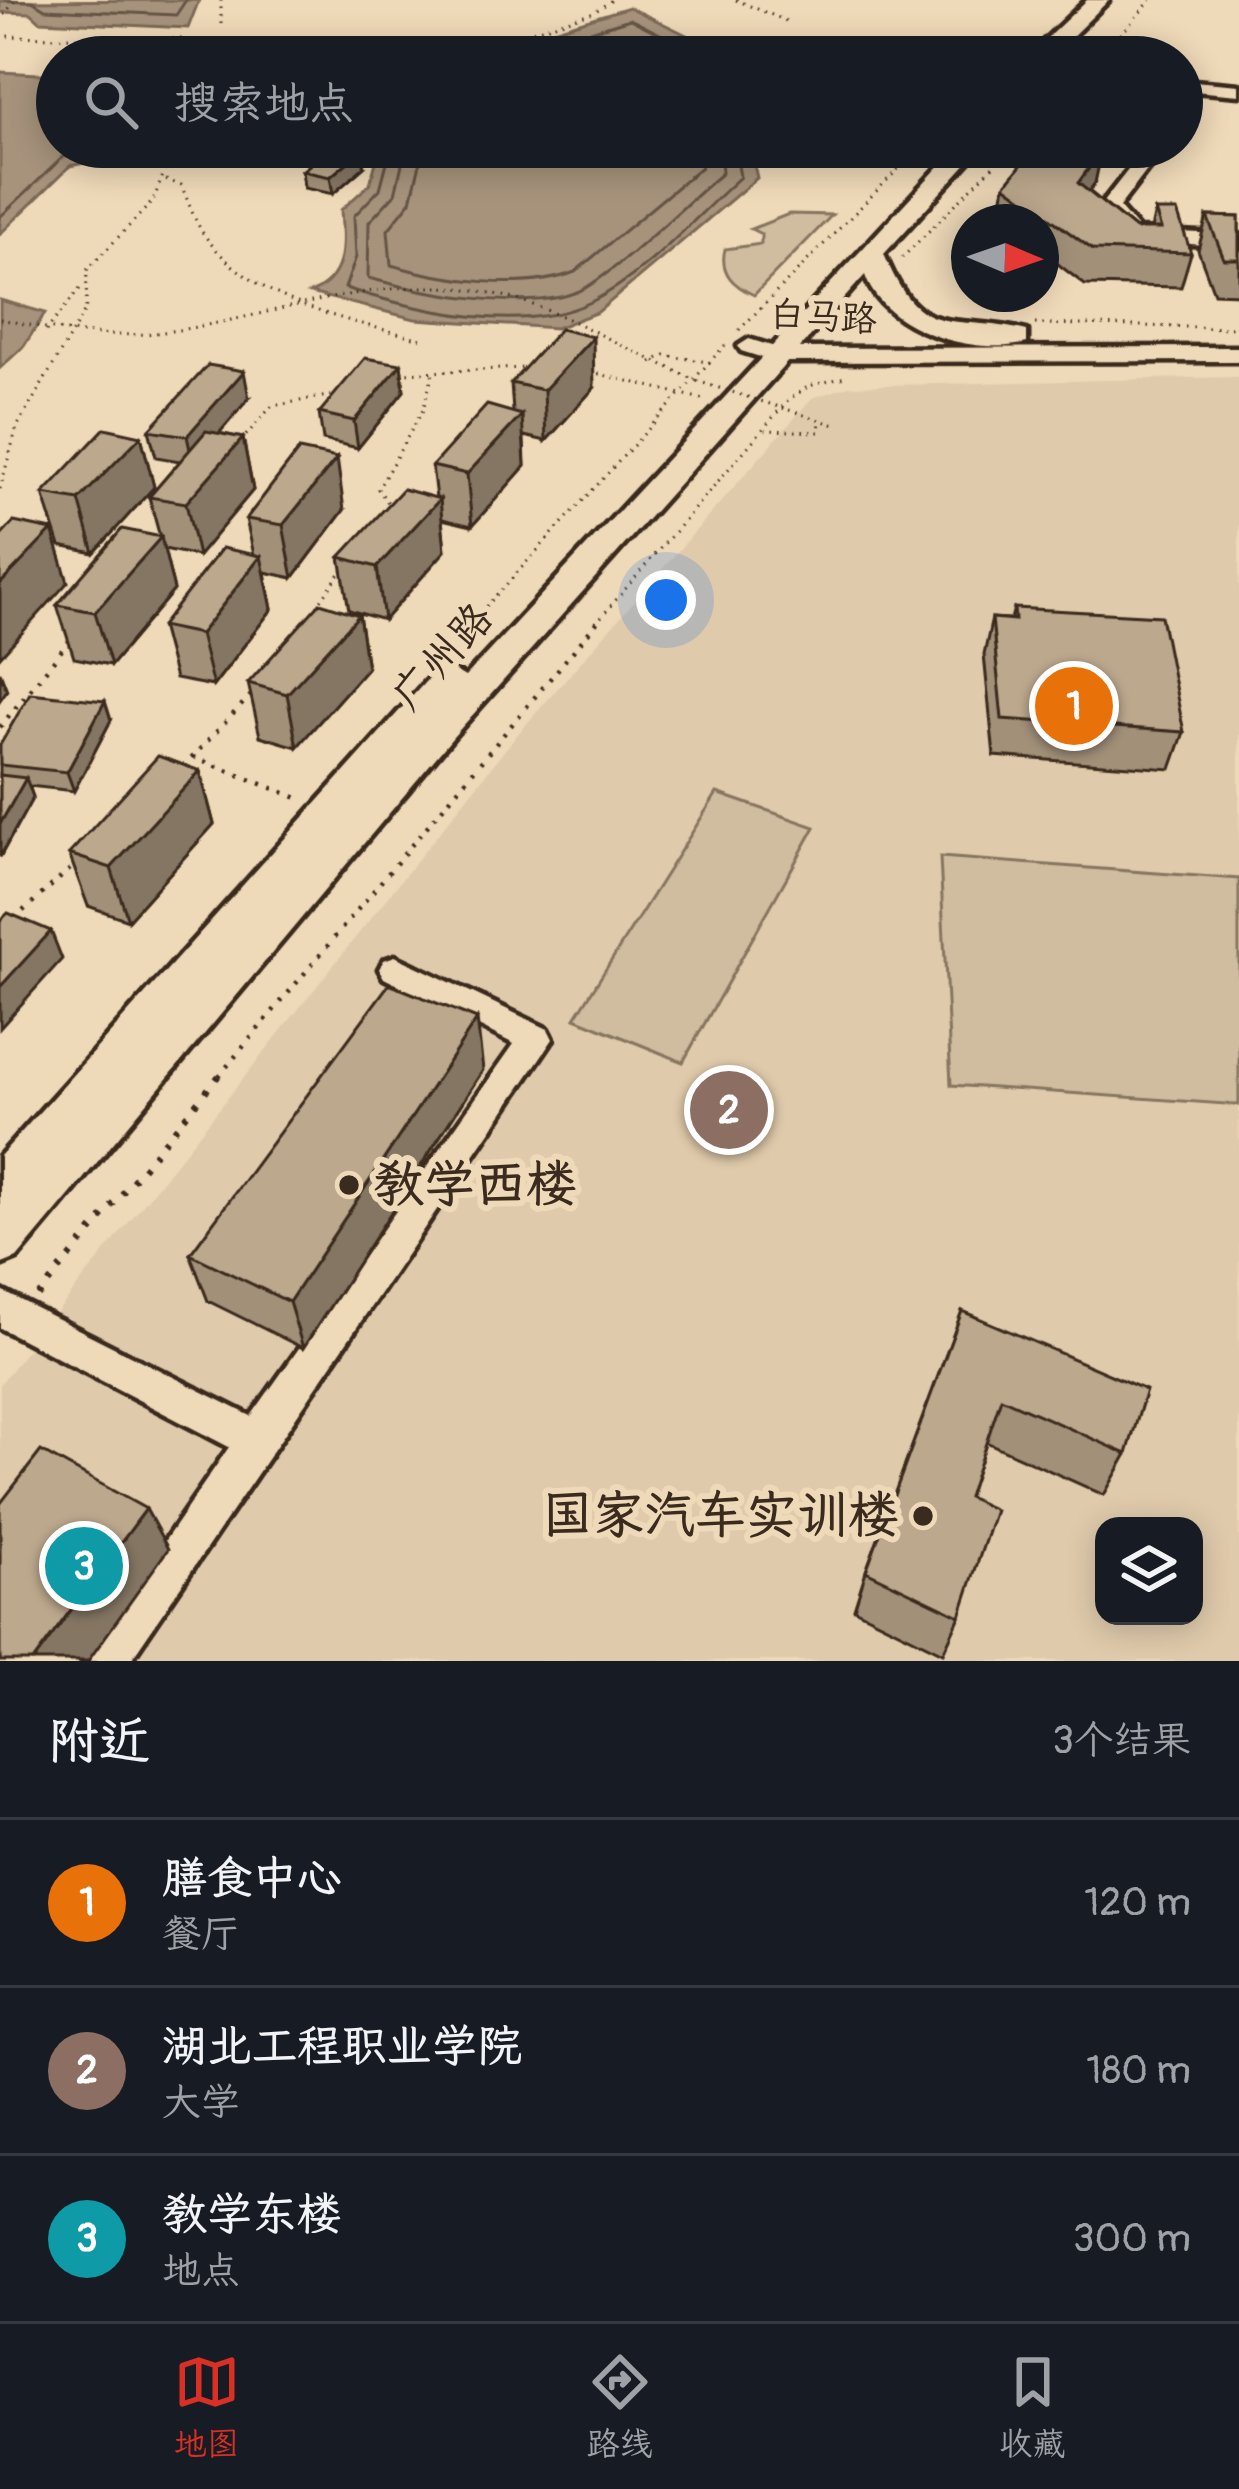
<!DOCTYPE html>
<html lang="zh">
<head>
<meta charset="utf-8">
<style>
  body { margin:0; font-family:Pangolin,"LXGW WenKai TC",sans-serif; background:#20242c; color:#f1f3f6 }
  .controls { position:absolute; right:36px; bottom:36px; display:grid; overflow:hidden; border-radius:24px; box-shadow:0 6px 30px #0003 }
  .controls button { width:108px; height:108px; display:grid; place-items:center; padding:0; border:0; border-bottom:3px solid #363941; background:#171b24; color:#f1f3f6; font:60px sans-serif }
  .compass { position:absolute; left:951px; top:204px; width:108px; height:108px; border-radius:50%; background:#171b24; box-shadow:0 6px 30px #0003; rotate:92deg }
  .you { position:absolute; left:666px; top:600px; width:42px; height:42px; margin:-30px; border:9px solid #fff; border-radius:50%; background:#1a73e8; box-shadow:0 0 0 18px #1a73e833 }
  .badge { display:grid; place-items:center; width:78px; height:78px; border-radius:50%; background:#d93025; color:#fff; font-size:39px; font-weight:700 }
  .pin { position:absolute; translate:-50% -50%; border:6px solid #fff; box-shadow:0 3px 12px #0006 }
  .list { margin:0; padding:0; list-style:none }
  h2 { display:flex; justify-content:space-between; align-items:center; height:156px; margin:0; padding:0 48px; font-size:51px }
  h2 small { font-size:39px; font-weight:400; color:#9ea1a6 }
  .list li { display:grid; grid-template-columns:78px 1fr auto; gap:36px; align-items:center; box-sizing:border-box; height:168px; padding:0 48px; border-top:3px solid #363941 }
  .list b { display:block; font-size:45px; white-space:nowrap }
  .list p { margin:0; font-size:39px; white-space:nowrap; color:#9ea1a6 }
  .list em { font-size:39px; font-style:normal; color:#9ea1a6 }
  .icon { flex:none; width:66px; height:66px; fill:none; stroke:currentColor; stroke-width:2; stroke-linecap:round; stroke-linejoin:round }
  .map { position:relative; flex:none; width:1239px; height:1661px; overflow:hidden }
  .search { position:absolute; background:#171b24; box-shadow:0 6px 30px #0003; left:36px; right:36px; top:36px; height:132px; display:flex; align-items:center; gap:30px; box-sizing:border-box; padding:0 42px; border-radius:66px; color:#9ea1a6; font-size:45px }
  .sheet { height:660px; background:#171b24 }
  nav { display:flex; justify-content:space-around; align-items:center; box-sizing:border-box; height:168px; border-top:3px solid #363941; background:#171b24; font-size:33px; color:#9ea1a6 }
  nav a { display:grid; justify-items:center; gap:6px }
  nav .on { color:#d93025 }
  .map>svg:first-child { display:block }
  .built { fill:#dfcaab; fill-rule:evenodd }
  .green { fill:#d0bd9f; stroke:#86745e; stroke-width:3 }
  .water { fill:#a7937c; stroke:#7c6956; stroke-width:3 }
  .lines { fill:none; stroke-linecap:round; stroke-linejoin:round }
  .shore { stroke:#665444; stroke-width:3 }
  .minor-casing { stroke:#3b2a1e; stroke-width:9 }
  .major-casing { stroke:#3b2a1e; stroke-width:9 }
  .path-far2 { stroke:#3b2a1e; stroke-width:3; stroke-dasharray:1.5 6; stroke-linecap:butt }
  .path-far1 { stroke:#3b2a1e; stroke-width:4.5; stroke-dasharray:3 9; stroke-linecap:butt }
  .path { stroke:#3b2a1e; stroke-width:6; stroke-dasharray:4.5 12; stroke-linecap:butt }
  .minor { fill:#eed9b8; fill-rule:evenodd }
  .major { fill:#eed9b8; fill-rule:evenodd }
  .path-bridge { stroke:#3b2a1e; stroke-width:3; stroke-dasharray:1.5 6; stroke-linecap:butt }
  .wall { fill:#a29079; stroke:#3b2a1e; stroke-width:3 }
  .shaded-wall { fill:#847663; stroke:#3b2a1e; stroke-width:3 }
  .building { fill:#bca88d; stroke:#3b2a1e; stroke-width:3 }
  .poi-dot { fill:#3b2a1e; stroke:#eed9b8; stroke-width:4.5 }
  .labels { text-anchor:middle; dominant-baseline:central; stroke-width:12; stroke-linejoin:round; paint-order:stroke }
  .far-street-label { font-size:36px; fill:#3b2a1e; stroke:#eed9b8 }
  .street-label { font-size:42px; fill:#3b2a1e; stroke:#eed9b8 }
  .near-poi-label { font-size:51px; font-weight:bold; fill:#3b2a1e; stroke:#eed9b8; text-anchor:start }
</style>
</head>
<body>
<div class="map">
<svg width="1239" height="1661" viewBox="0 0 1239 1661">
  <rect width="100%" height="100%" fill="#eed9b8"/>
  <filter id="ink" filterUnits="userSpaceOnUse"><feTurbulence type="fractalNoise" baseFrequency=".00833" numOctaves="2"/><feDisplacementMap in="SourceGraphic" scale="24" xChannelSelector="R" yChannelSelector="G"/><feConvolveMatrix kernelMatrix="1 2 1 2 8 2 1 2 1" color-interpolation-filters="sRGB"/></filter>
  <g filter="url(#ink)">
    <!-- built -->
    <path class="built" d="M1239,377V1661H0V1384L516,736L812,398L849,386ZM1104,1526H1194V1616H1104Z"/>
    <!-- green -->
    <g class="green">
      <path d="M789,214L832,215L754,295C734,286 719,273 725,249L761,244V234L751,229Z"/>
      <path d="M717,793L815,827L683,1062L575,1018Z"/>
      <path d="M940,857L1239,879V1105L951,1085Z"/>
    </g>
    <!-- water -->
    <g class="water">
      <path d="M199,0L188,28L40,21L31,13L0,12V1Z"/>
      <path d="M629,7L732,57H464Z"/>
      <path d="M0,72L57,75V147H118L114,157L70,166L0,234Z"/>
      <path d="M380,147H750L757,178L598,312L556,328L415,319L310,293C348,278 343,244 341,210L370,184Z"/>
      <path d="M0,300L45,313L24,346L0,368Z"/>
    </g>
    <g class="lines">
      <!-- shore -->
      <g class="shore">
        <path d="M5,0L32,1L45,9L176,15L186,0"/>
        <path d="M505,57L630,19L706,57"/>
        <path d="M557,57L630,35L672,57"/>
        <path d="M391,147L380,189L354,216L356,257L345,288C415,310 521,336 591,302C647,274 694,218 740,177L735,147"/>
        <path d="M406,147L395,194L369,222L368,278C420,292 540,316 587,287C635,256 678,210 722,173L720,147"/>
        <path d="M424,147L411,201L388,230L391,265C443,280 524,292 575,272L701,167L702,147"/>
        <path d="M0,217L63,157L104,147"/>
      </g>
      <defs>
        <g id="minor">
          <path d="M1182,80L1239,85V95L1182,90Z"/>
          <path d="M1146,147H1165L1119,207L1139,230L1239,235V247L1126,240L1099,207Z"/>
          <path d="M749,339L778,348L1239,347V361L776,362L741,351L738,346Z"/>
          <path d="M395,956L548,1029L553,1039L130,1661H82L229,1447L0,1328V1290L251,1416L514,1044L384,978L379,969L384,960Z"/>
        </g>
        <g id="major">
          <path d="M1087,0H1109L1051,57H1027Z"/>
          <path d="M957,147H982L884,254C920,343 949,312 1027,331V343C975,356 883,331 865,275L453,737L17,1258L0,1265V1156L435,671L448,667L465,677Z"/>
        </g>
      </defs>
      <!-- minor casing -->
      <use href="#minor" class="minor-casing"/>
      <!-- major casing -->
      <use href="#major" class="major-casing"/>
      <!-- path-far2 -->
      <g class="path-far2">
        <path d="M221,0V26"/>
        <path d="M736,0L791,23"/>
        <path d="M0,21L15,0"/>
        <path d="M0,36L182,39"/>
        <path d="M447,57L594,12L612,0"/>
        <path d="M1101,57L1151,0"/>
        <path d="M166,180L181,185C189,202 194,221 205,236C254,303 346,320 422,339"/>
        <path d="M902,258L1012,147"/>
        <path d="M1035,324L1239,328"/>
        <path d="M739,330L920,147"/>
        <path d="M46,331L83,285"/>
        <path d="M621,345L697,381"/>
        <path d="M651,362L665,355L713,363"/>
        <path d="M591,372L702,399"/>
        <path d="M400,373L526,368"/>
        <path d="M789,410L838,426"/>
        <path d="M765,430L819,432L820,420"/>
        <path d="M241,441L272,406L338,394"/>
        <path d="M0,489L17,427L86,309L87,270L153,201L174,147"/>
        <path d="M392,508L378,489L423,410L433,373"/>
        <path d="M317,606L345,566"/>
        <path d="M471,623L727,343"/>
        <path d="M596,623L788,400L809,386L845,377"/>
      </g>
      <!-- path-far1 -->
      <g class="path-far1">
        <path d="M443,653L473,620"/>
        <path d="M0,727L70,640"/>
        <path d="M193,757L303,800"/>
        <path d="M183,767L254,692"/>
        <path d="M14,919L77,863"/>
        <path d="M219,1076L599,620"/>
      </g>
      <!-- path -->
      <path class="path" d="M38,1296L221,1073"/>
      <!-- minor -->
      <use href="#minor" class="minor"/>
      <!-- major -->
      <use href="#major" class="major"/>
      <!-- path-bridge -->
      <g class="path-bridge">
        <path d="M0,319C52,330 102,339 155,333C258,322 362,277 466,289C524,296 570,319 621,345"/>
        <path d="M697,381L789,410"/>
      </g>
    </g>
    <!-- wall -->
    <g class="wall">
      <path d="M364,167L333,194L304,188L302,171Z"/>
      <path d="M1095,183L1089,191L1135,229H1151L1155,211L1191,253L1181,287L1085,285L1041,251V222H1003L999,219L1005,185Z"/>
      <path d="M1207,216L1239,217V294L1214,293L1198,250Z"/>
      <path d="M401,364L404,391L358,448L323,440L319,413Z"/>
      <path d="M511,383L594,388L546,441L524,436L525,466L472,526L442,519L445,551L384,620L349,610L340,557L436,498L432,466L513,412Z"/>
      <path d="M249,398L219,433L243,438L253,490L198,556L164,549L174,590L111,665L74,658L57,605L160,537L149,497L180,461L156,457L149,430Z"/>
      <path d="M141,436L154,487L94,553L60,546L43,494Z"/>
      <path d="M344,510L293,578L265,572L272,609L213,686L175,679L161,626L254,555L246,519Z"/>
      <path d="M1014,608L1184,732L1171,769L994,756L984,655L992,618L1011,619Z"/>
      <path d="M359,615L367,668L297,747L260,736L248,683Z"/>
      <path d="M111,720L74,791L29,786L33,797L0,857V745Z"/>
      <path d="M200,771L214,824L128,920L88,906L69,854Z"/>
      <path d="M483,1070L303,1348L208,1301L190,1254Z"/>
      <path d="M962,1311L1127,1454L1104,1495L986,1442L968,1497L960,1616L943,1653L854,1609L866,1571Z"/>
    </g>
    <!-- shaded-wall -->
    <g class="shaded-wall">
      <path d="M362,150L364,167L333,194L330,177Z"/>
      <path d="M1102,150L1095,183L1071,216L1078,183Z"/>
      <path d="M593,337L594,388L546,441L544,390Z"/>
      <path d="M401,364L404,391L358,448L354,421Z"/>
      <path d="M244,371L249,398L193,464L187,436Z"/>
      <path d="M522,415L525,466L472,526L467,474Z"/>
      <path d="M141,436L154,487L94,553L79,500Z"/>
      <path d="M243,438L253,490L198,556L186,503Z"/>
      <path d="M337,458L344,510L293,578L283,525Z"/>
      <path d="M440,499L445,551L384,620L377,567Z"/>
      <path d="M52,530L68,582L0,657V584Z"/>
      <path d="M161,537L174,590L111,665L95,612Z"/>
      <path d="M261,556L272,609L213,686L200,634Z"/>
      <path d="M359,615L367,668L297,747L287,694Z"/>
      <path d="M0,672L7,690L0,700Z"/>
      <path d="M105,701L111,720L74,791L67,772Z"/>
      <path d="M200,771L214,824L128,920L111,868Z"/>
      <path d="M26,778L33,797L0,857V824Z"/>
      <path d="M51,931L62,959L0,1028V987Z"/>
      <path d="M477,1019L483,1070L303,1348L289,1302Z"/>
      <path d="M146,1509L168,1549L88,1661H33Z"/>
    </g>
    <!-- building -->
    <g class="building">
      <path d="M331,147H347L362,150L330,177L302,171Z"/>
      <path d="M1036,147H1090L1102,150L1078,183L1135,229H1161L1155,211H1177L1191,253L1093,250L1005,185Z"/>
      <path d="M1207,216L1239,217V259H1224Z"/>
      <path d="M560,329L593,337L544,390L511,383Z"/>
      <path d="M365,358L401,364L354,421L319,413Z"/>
      <path d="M208,365L244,371L187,436L149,430Z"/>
      <path d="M487,405L522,415L467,474L432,466Z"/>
      <path d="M105,428L141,436L79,500L43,494Z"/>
      <path d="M206,431L243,438L186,503L149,497Z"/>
      <path d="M299,450L337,458L283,525L246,519Z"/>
      <path d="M403,489L440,499L377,567L340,557Z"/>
      <path d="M14,522L52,530L0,584V537Z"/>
      <path d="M122,529L161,537L95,612L57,605Z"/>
      <path d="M222,548L261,556L200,634L161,626Z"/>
      <path d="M320,603L359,615L287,694L248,683Z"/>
      <path d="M1014,608L1161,616L1184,732L1002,719L992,618L1015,620Z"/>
      <path d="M30,693L105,701L67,772L0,765V745Z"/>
      <path d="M158,756L200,771L111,868L69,854Z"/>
      <path d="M0,775L26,778L0,824Z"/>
      <path d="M8,913L51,931L0,987V921Z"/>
      <path d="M389,984L477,1019L289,1302L190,1254Z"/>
      <path d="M962,1311L1146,1390L1127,1454L1001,1398L968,1497L995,1510L960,1616L866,1571Z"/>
      <path d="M41,1451L146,1509L33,1661H0V1504Z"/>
    </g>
  </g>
  <!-- markers -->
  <g class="poi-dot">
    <circle cx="349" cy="1185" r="12"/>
    <circle cx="923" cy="1516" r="12"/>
  </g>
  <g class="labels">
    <!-- far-street labels -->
    <g class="far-street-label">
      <text transform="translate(823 317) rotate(3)">白马路</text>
    </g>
    <!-- street labels -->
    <g class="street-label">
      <text transform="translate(443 657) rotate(-48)">广州路</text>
    </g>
    <!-- near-poi labels -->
    <g class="near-poi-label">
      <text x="373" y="1185">教学西楼</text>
      <text x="899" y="1516" text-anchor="end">国家汽车实训楼</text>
    </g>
  </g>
</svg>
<div class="controls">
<button><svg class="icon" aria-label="layers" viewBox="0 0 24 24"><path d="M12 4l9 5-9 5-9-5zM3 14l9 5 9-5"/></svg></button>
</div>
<svg class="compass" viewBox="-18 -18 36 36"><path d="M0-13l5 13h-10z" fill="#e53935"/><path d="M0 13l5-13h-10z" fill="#9ea1a6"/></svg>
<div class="you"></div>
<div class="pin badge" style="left:1074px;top:706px;background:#e8710a">1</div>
<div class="pin badge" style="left:729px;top:1110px;background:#8d6e63">2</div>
<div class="pin badge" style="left:84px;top:1566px;background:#0f9aa8">3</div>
<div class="search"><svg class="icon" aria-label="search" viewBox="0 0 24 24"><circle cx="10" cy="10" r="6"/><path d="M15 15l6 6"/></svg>搜索地点</div>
</div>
<section class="sheet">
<h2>附近<small>3个结果</small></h2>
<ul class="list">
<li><span class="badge" style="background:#e8710a">1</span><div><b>膳食中心</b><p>餐厅</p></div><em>120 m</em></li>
<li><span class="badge" style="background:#8d6e63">2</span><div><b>湖北工程职业学院</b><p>大学</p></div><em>180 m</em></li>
<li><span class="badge" style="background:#0f9aa8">3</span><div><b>教学东楼</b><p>地点</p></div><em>300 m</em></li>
</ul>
</section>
<nav>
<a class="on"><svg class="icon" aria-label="map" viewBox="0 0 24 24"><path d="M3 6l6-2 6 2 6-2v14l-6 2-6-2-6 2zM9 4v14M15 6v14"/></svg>地图</a>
<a><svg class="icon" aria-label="directions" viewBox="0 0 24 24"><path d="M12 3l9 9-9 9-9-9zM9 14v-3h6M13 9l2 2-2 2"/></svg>路线</a>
<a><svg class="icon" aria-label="saved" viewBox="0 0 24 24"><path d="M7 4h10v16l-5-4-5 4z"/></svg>收藏</a>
</nav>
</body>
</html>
